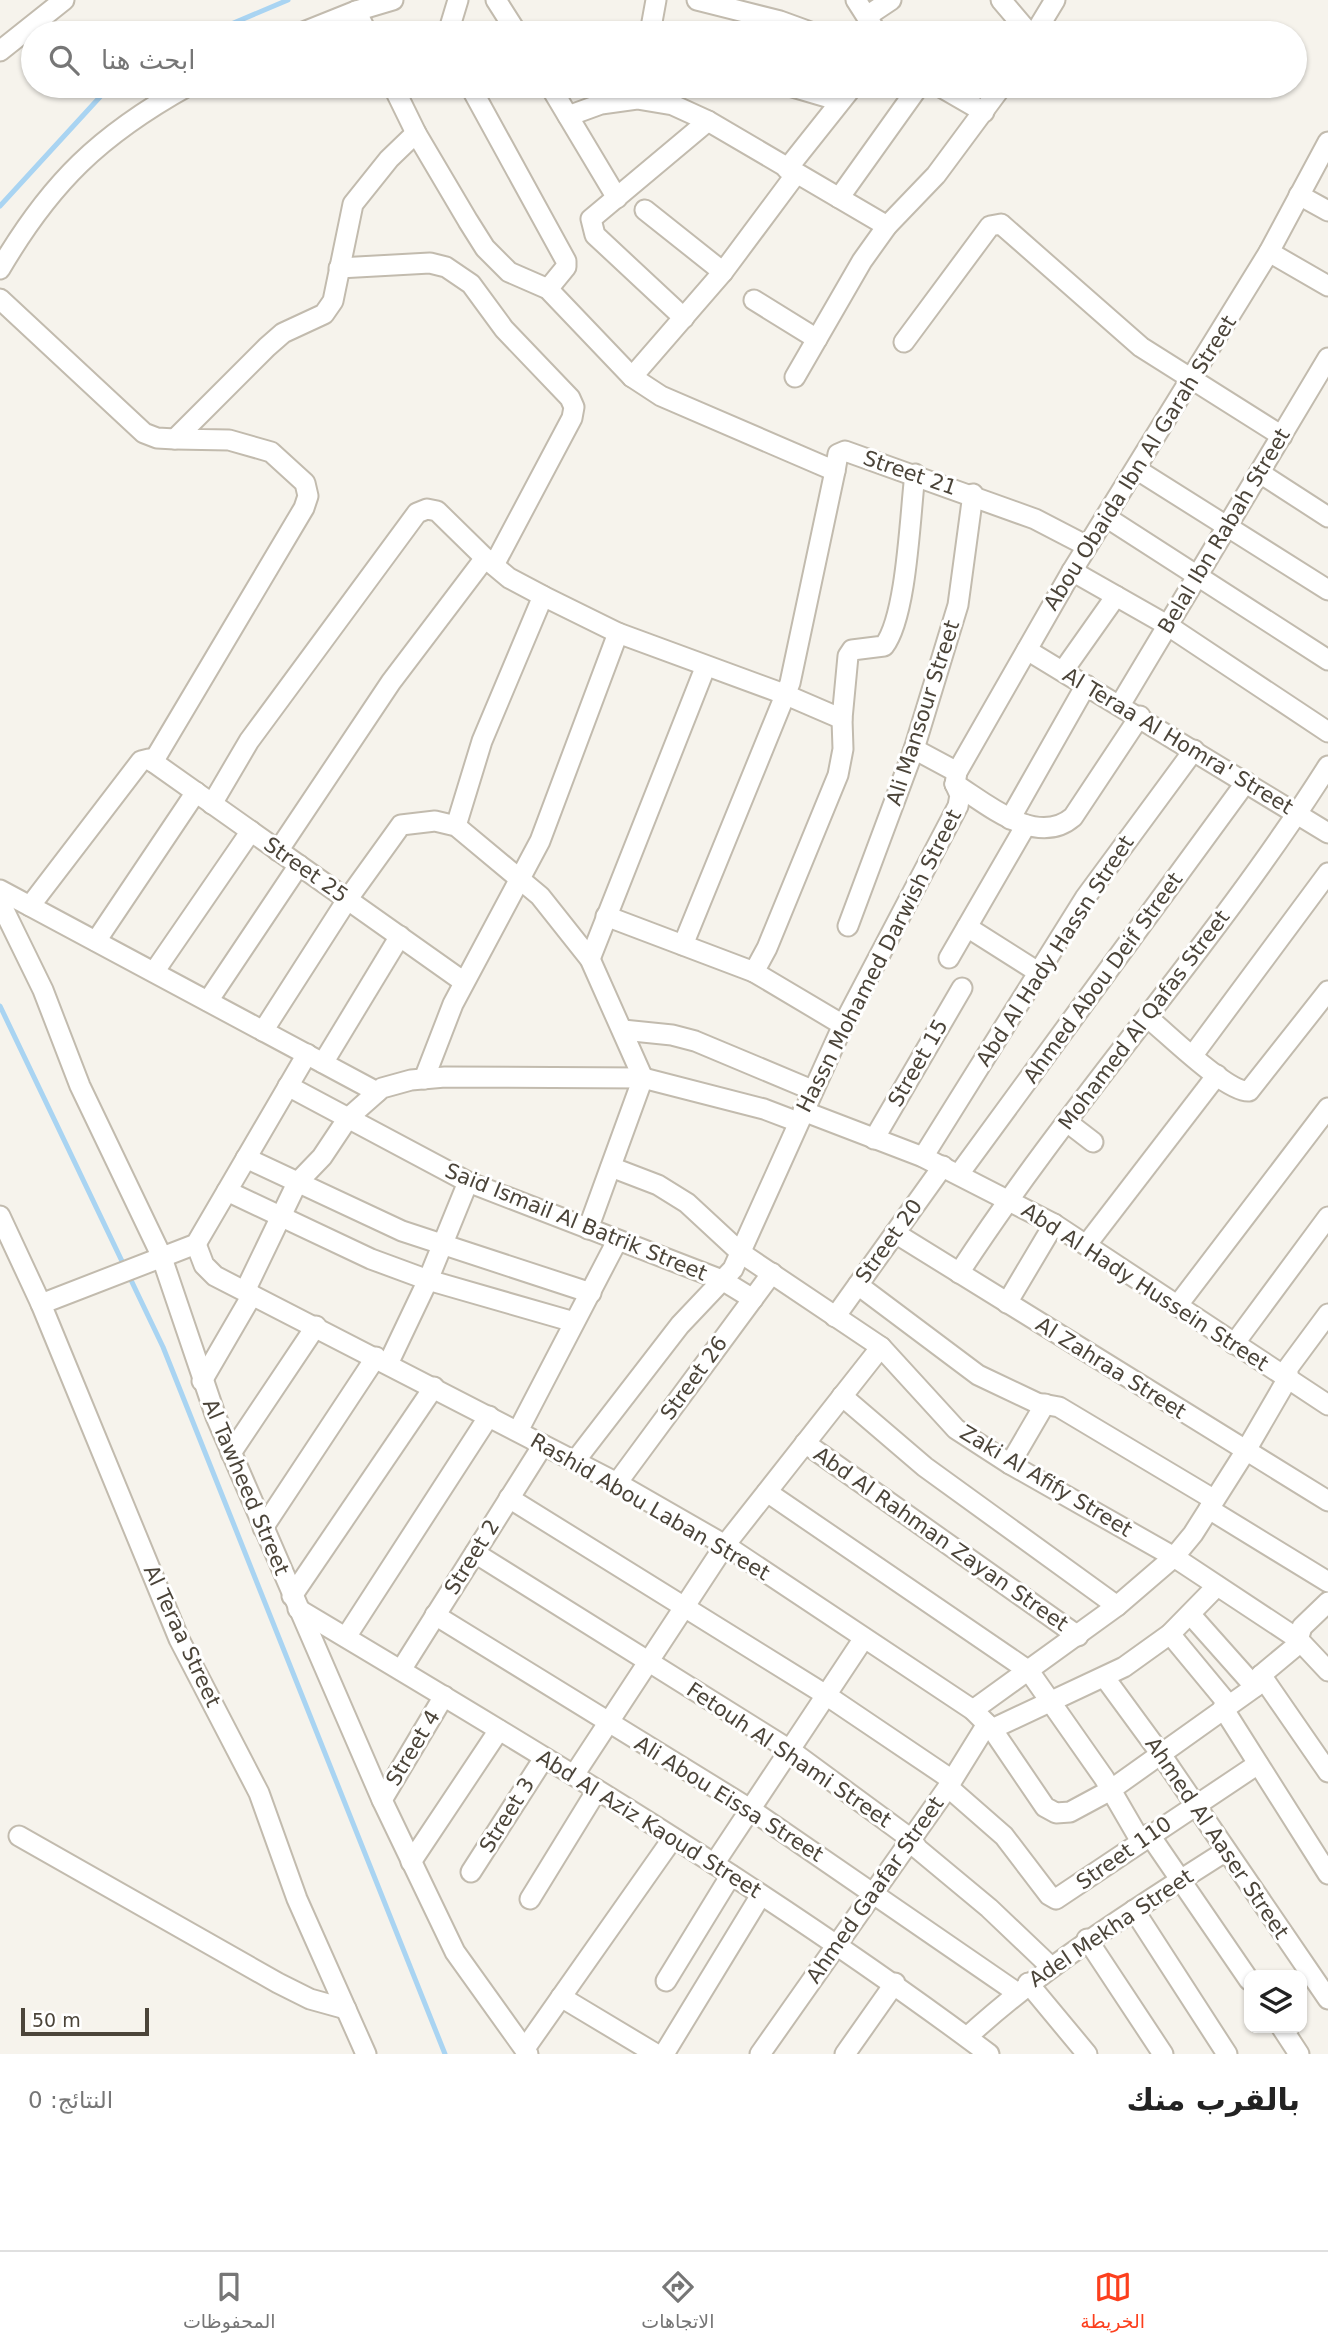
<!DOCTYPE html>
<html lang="ar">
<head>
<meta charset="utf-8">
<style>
  body { margin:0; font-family:"DejaVu Sans",Cairo,sans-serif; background:#f6f6f6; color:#222; direction:rtl }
  .controls { position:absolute; right:21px; bottom:21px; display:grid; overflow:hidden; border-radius:14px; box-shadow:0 2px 5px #0004 }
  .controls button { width:63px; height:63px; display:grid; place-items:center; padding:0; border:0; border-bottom:2px solid #e0e0e0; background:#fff; color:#222; font:35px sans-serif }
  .scale { position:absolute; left:21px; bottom:18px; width:128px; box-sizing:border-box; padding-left:7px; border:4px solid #4b4439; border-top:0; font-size:19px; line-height:24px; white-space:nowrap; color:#4b4439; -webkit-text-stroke:5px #fff; paint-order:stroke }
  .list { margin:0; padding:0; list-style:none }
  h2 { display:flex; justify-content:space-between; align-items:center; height:91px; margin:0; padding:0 28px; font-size:30px }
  h2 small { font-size:23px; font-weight:400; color:#767676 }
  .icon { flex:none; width:38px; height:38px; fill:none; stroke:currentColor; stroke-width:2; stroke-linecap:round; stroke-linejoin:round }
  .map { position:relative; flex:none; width:1328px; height:2054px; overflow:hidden; direction:ltr }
  .search { position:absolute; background:#fff; box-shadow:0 2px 5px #0004; left:21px; right:21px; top:21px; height:77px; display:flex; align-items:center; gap:18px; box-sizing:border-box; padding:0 24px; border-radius:38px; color:#767676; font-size:26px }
  .sheet { height:196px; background:#fff }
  nav { display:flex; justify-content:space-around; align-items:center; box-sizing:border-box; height:98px; border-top:2px solid #e0e0e0; background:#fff; font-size:19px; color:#767676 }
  nav a { display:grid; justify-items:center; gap:4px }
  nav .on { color:#fc3f1d }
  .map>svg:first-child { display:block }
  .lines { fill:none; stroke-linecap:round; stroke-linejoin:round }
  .stream { stroke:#a9d4f2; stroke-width:5 }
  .street-casing { stroke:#c2bbae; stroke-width:23 }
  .street { stroke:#fff; stroke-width:19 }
  .labels { text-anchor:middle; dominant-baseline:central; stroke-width:6; stroke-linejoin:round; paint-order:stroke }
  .street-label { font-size:21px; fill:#4b4439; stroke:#fff }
</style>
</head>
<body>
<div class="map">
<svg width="1328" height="2054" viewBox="0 0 1328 2054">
  <rect width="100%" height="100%" fill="#f6f3ec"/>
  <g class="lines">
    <!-- stream -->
    <g class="stream">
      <path d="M210,33L288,0"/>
      <path d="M0,206L110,86"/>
      <path d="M0,1006L163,1347L445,2054"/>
    </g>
    <defs>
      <g id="street">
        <path d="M496,0L517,33"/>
        <path d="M697,0L780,21L813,33"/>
        <path d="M856,0L877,33"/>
        <path d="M1001,0L1029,33"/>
        <path d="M356,11L367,33"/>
        <path d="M867,16L891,0"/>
        <path d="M301,33L356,11L393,0"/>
        <path d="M448,33L458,0"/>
        <path d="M650,33L656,0"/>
        <path d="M1035,33L1055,0"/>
        <path d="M0,51L64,0"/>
        <path d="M393,86L416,133L468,221L485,248L509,272L548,289L632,377L661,396L835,471L838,454L845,451L1035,519L1087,546"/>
        <path d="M470,86L566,261V267L548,289"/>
        <path d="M550,86L617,198"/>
        <path d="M789,86L840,101"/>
        <path d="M939,86L984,112"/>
        <path d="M568,116L601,104L637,99L673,105L708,121L887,226"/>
        <path d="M787,169L853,86"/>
        <path d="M1299,195L1328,211"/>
        <path d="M839,198L919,86"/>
        <path d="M645,210L723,272"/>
        <path d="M1269,252L1328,286"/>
        <path d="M339,268L430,263L446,267L471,284L504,329L570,398L574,407L572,418L494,565"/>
        <path d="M0,269C51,182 100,135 188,86"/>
        <path d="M0,299L144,433L157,438L175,439"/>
        <path d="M754,300L817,339"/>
        <path d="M684,318L595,235L591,219L708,121"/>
        <path d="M904,342L990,226L1001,224L1141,347L1282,436"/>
        <path d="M632,377L723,272L796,174"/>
        <path d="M795,377L862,261L887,226L936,175L1002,86"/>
        <path d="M1136,469L1328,590"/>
        <path d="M1260,473L1328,517"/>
        <path d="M1106,517L1328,660"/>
        <path d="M1072,571L1167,625L1328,732"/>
        <path d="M1027,650L1328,833"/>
        <path d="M1063,671L1116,596"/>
        <path d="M1120,705L1328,358"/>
        <path d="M914,749L957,772"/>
        <path d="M153,762L304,508L308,496L305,483L271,452L229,440L175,439L267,347L283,333L324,314L333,301L353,204L389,159L416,133"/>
        <path d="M955,784L957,772L1072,571L1269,252L1328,142"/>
        <path d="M955,784C987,804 1037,848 1073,817L1140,716"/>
        <path d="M212,804L249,741L417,513L427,509L437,511L485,558L509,578L543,596L618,633L784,694L842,719"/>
        <path d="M1010,819L1086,685"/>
        <path d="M456,826L482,741L543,596"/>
        <path d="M278,851L391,682L485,558"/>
        <path d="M0,890L377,1092"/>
        <path d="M0,902L43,990L80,1086L161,1255L216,1417L382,1800L455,1952L528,2054"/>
        <path d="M30,906L141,761L149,759L464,982"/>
        <path d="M606,916L754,972L767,948L838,775L843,749L842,719L848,656L852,650L884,646C907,616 910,514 915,474"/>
        <path d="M848,926L914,749L958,605L973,494"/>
        <path d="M967,927L1038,972"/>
        <path d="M96,941L196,792"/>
        <path d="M683,945L790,683L835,471"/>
        <path d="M949,958L1026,825"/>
        <path d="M590,959L705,668"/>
        <path d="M154,972L251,831"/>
        <path d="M754,972L843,1025"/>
        <path d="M208,1001L299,865"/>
        <path d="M1148,1018C1167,1033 1227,1093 1249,1091L1328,991"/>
        <path d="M623,1030L672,1035L695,1041L812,1090"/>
        <path d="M263,1031L347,900L401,825L435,821L456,826L540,896L590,959L643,1078L588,1229"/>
        <path d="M1193,1055L1328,873"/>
        <path d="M323,1063L400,936"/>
        <path d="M424,1079L453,1004L540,841L618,633"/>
        <path d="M288,1086L468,1182L722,1280L753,1299"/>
        <path d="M803,1111L923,1157L1054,1224L1328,1405"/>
        <path d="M1067,1122L1093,1142"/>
        <path d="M874,1139L962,988"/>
        <path d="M923,1157L1085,898L1194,750"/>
        <path d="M246,1158L402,1231L591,1293"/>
        <path d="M611,1167L658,1185L687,1203L741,1253L881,1347L956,1429L1010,1464L1174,1557L1298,1639L1328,1671"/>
        <path d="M959,1174L1246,782"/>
        <path d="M227,1191L371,1259L428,1280L574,1322"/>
        <path d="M0,1216L41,1304L179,1639L259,1793L297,1899L366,2054"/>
        <path d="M895,1233L1328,1501"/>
        <path d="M196,1244L204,1265L215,1276L617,1483L725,1545L973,1710L992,1729L1045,1807L1056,1813L1070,1812L1109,1791L1255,1687L1261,1675L1296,1646L1302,1627L1328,1602"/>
        <path d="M1087,1244L1217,1075"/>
        <path d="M959,1273C1073,1098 1216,943 1328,766"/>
        <path d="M858,1285L978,1375L1037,1403L1059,1407L1213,1499"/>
        <path d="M245,1291L297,1183L322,1157L348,1118L382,1088L411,1080L445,1077L643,1078L764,1109L798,1122"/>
        <path d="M1007,1303L1054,1224"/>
        <path d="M41,1304L196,1244L307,1054"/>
        <path d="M1177,1306L1328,1108"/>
        <path d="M835,1317L943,1166"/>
        <path d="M1234,1344L1328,1217"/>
        <path d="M388,1364L428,1280L468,1182"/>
        <path d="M202,1381L252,1295"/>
        <path d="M842,1396L925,1467L1117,1606"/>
        <path d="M518,1431L617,1241"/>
        <path d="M805,1443L1078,1636"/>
        <path d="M231,1453L316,1326"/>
        <path d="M575,1461L680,1325L733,1269L843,1025L958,806L960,795L955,784"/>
        <path d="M1010,1464L1045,1404"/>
        <path d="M617,1483L772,1273"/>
        <path d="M767,1492L1029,1671L1104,1778L1140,1840"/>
        <path d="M509,1498L826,1695L952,1780"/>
        <path d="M1209,1509L1328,1582"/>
        <path d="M263,1528L376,1357"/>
        <path d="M475,1553L790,1750L911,1839L918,1849L989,1908L1050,1966"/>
        <path d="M292,1596L434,1387"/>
        <path d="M298,1609C533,1749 770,1890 989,2054"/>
        <path d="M1190,1614L1255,1687"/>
        <path d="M435,1615L750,1809L1016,1992"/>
        <path d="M1170,1634L1228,1704"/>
        <path d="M346,1637L489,1416"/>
        <path d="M401,1670L543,1445"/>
        <path d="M1261,1675L1328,1772"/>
        <path d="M1105,1678L1160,1753L1328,1999"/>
        <path d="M1223,1708L1328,1874"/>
        <path d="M973,1710L1117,1606L1174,1557L1193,1534L1245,1452L1288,1378V1368L1328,1314"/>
        <path d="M992,1729L1124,1667L1170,1634L1217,1586"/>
        <path d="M574,1775L725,1545L881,1347"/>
        <path d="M948,1787L1004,1836L1049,1895L1056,1899L1258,1764"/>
        <path d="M382,1800L444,1696"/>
        <path d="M1149,1834L1249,1980"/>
        <path d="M19,1836L278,1983L310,1999L346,2009"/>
        <path d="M411,1862L499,1730"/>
        <path d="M714,1864L864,1638"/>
        <path d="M471,1872L544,1758"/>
        <path d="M530,1899L597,1790"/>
        <path d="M1134,1910L1227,2054"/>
        <path d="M1087,1939L1163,2054"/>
        <path d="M666,1981L731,1875"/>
        <path d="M1028,1983L1087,2054"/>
        <path d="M561,1997L656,2054"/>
        <path d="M1282,2028L1299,2054"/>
        <path d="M967,2037C1047,1964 1135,1909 1226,1851"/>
        <path d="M526,2047L673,1838"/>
        <path d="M664,2054L761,1895"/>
        <path d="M760,2054L948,1787L987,1724"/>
        <path d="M845,2054L895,1983"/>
      </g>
    </defs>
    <!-- street casing -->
    <use href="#street" class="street-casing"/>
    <!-- street -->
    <use href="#street" class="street"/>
  </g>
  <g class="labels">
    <!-- street labels -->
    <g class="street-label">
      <text transform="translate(1140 463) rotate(-58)">Abou Obaida Ibn Al Garah Street</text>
      <text transform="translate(910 473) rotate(19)">Street 21</text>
      <text transform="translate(1224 531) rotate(-59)">Belal Ibn Rabah Street</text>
      <text transform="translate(923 713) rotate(-72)">Ali Mansour Street</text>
      <text transform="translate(1178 741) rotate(31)">Al Teraa Al Homra' Street</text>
      <text transform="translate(306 870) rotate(35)">Street 25</text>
      <text transform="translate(1055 951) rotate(-57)">Abd Al Hady Hassn Street</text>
      <text transform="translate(879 961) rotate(-63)">Hassn Mohamed Darwish Street</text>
      <text transform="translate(1103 978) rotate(-54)">Ahmed Abou Deif Street</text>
      <text transform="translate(1144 1020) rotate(-53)">Mohamed Al Qafas Street</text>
      <text transform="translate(918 1063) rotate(-60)">Street 15</text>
      <text transform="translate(576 1222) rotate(22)">Said Ismail Al Batrik Street</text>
      <text transform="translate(889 1241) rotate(-54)">Street 20</text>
      <text transform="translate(1145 1287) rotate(33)">Abd Al Hady Hussein Street</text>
      <text transform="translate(1111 1368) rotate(32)">Al Zahraa Street</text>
      <text transform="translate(694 1378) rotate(-54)">Street 26</text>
      <text transform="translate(1046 1481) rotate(31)">Zaki Al Afify Street</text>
      <text transform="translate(246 1487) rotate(67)">Al Tawheed Street</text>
      <text transform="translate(650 1507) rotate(30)">Rashid Abou Laban Street</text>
      <text transform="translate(941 1539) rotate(35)">Abd Al Rahman Zayan Street</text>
      <text transform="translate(472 1557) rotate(-58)">Street 2</text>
      <text transform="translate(182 1636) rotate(65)">Al Teraa Street</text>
      <text transform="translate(413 1748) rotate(-59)">Street 4</text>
      <text transform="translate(789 1755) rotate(34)">Fetouh Al Shami Street</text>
      <text transform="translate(729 1799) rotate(32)">Ali Abou Eissa Street</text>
      <text transform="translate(507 1815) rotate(-58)">Street 3</text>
      <text transform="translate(649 1824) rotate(32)">Abd Al Aziz Kaoud Street</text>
      <text transform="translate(1217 1838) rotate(56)">Ahmed Al Aaser Street</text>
      <text transform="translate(1124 1853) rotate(-35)">Street 110</text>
      <text transform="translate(875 1890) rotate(-55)">Ahmed Gaafar Street</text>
      <text transform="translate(1111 1928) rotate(-34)">Adel Mekha Street</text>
    </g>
  </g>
</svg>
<div class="controls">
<button><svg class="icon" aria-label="layers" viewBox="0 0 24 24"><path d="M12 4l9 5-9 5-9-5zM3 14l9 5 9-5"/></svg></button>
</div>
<div class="scale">50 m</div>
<div class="search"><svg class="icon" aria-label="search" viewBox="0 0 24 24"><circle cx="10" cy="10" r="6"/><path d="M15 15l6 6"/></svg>ابحث هنا</div>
</div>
<section class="sheet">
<h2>بالقرب منك<small>النتائج: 0</small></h2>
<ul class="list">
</ul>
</section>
<nav>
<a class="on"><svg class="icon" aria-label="map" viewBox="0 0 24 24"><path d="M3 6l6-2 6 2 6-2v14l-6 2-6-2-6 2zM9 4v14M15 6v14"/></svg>الخريطة</a>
<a><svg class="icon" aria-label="directions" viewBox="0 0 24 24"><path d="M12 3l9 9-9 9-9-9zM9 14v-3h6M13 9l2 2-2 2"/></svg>الاتجاهات</a>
<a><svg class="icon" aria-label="saved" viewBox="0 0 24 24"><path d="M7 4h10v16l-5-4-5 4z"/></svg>المحفوظات</a>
</nav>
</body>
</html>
